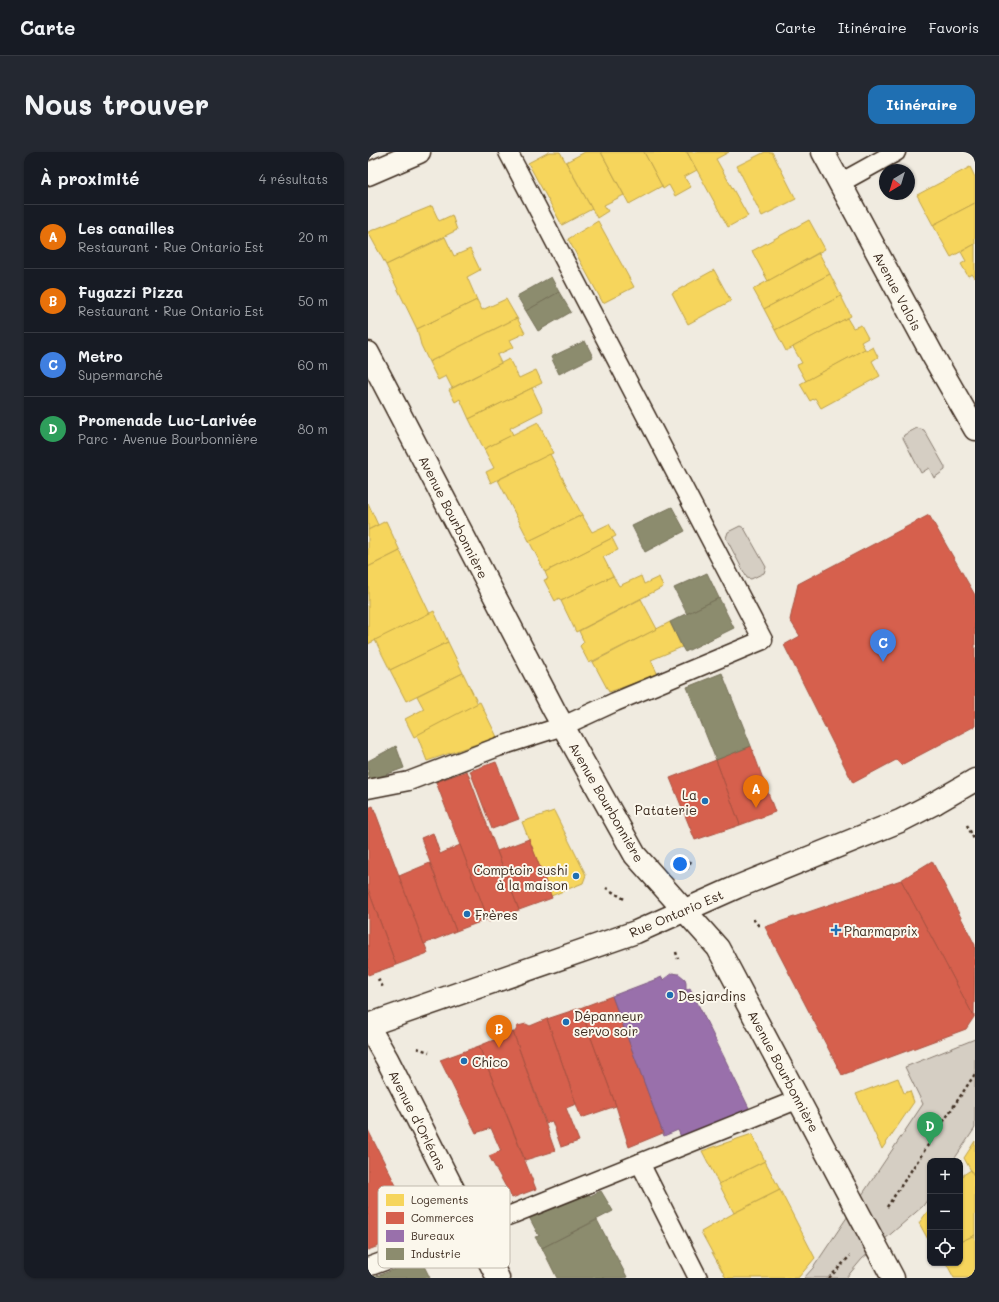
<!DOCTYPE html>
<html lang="fr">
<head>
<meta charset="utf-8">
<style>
  body { margin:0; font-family:Mali,sans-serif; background:#242831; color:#f1f3f6 }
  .controls { position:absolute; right:12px; bottom:12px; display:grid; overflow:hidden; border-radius:8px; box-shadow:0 1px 3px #0004 }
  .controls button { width:36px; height:36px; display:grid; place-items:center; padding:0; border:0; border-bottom:1px solid #363941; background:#171b24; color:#f1f3f6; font:20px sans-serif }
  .compass { position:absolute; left:511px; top:12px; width:36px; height:36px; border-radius:50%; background:#171b24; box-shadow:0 1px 3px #0004; rotate:218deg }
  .you { position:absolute; left:312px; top:712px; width:14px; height:14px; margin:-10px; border:3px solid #fff; border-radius:50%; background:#1a73e8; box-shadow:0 0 0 6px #1a73e833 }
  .badge { display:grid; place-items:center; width:26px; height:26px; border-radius:50%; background:#1f6fb2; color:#fff; font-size:13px; font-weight:700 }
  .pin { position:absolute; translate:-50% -33px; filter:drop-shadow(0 1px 2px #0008) }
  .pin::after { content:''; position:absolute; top:21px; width:14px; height:12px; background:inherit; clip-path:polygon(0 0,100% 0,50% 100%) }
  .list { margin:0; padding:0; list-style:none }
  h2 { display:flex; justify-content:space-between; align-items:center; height:52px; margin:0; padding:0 16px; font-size:17px }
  h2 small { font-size:13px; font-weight:400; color:#9ea1a6 }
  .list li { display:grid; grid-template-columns:26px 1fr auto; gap:12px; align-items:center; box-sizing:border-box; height:64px; padding:0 16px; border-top:1px solid #363941 }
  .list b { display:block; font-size:15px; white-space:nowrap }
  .list p { margin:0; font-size:13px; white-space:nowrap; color:#9ea1a6 }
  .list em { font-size:13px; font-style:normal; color:#9ea1a6 }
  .icon { flex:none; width:22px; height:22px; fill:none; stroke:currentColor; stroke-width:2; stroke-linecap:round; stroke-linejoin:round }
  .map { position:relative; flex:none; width:607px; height:1126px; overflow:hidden; border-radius:12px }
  header { display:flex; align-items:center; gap:24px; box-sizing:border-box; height:56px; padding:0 20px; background:#171b24; border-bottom:1px solid #363941 }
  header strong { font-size:19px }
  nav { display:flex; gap:22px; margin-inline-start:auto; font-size:14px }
  .intro { display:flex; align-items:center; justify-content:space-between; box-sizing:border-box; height:96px; padding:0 24px }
  h1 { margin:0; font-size:28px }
  .button { padding:10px 18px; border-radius:12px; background:#1f6fb2; color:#fff; font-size:14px; font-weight:700 }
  main { display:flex; gap:24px; padding:0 24px }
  aside { flex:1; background:#171b24; border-radius:12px; box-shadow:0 1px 3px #0004 }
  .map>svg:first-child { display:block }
  .green { fill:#d5cec3; stroke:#887c70 }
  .homes { fill:#f6d55c; stroke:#bea249 }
  .shops { fill:#d6604d; stroke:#a8503f }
  .offices { fill:#9970ab; stroke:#7d5b81 }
  .industry { fill:#8c8c6e; stroke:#746f56 }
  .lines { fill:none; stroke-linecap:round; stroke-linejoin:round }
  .lane-casing { stroke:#3b2a1e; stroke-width:21 }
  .street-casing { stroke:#3b2a1e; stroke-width:25 }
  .secondary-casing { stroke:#3b2a1e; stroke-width:25 }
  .path { stroke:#3b2a1e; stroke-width:2.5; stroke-dasharray:3 3; stroke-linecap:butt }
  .lane { stroke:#fbf7ec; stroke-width:18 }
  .street { stroke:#fbf7ec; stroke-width:22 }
  .secondary { stroke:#fbf7ec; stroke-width:22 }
  .poi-dot { fill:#1f6fb2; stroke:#fbf7ec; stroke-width:1.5 }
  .labels { text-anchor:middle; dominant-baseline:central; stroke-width:4; stroke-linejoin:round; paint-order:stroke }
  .street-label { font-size:13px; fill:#3b2a1e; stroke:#fbf7ec }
  .poi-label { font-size:13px; fill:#3b2a1e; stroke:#fbf7ec; text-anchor:start }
  .key { fill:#fbf7ec; stroke:#c1baae; stroke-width:1 }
  .key-label { font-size:11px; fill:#3b2a1e }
</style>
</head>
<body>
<header>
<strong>Carte</strong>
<nav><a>Carte</a><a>Itinéraire</a><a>Favoris</a></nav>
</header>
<div class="intro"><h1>Nous trouver</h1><a class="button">Itinéraire</a></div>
<main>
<aside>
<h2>À proximité<small>4 résultats</small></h2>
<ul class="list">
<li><span class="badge" style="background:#e8710a">A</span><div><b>Les canailles</b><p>Restaurant · Rue Ontario Est</p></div><em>20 m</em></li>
<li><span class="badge" style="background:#e8710a">B</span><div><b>Fugazzi Pizza</b><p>Restaurant · Rue Ontario Est</p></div><em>50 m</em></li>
<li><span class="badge" style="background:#3f7fe0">C</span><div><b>Metro</b><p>Supermarché</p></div><em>60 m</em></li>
<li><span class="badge" style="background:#2e9e5b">D</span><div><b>Promenade Luc-Larivée</b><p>Parc · Avenue Bourbonnière</p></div><em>80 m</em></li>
</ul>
</aside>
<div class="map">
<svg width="607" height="1126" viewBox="0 0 607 1126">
  <rect width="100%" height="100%" fill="#f0ebe0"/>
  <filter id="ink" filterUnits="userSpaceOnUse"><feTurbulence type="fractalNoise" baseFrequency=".025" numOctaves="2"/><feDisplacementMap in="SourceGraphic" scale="8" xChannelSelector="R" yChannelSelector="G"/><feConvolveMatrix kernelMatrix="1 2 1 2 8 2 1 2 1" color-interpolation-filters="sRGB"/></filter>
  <g filter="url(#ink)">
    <!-- green -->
    <g class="green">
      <path d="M549,276L556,278L577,315V318L566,326L561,316L553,321L535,286L536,283Z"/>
      <path d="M372,374L376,376L398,415L396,421L383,427L379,426L358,386L360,380Z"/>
      <path d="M607,887V976L585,1009H562V1044L555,1054L494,1107L478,1126H436L445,1116L555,952L537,915Z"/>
    </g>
    <!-- homes -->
    <g class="homes">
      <path d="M181,0H192L224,57L194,73L160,11Z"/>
      <path d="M217,0H233L256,43L236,53L240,59L229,66L198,10Z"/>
      <path d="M233,0H276L294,34L261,52Z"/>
      <path d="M276,0H319L329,18L316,25L323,35L307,44L301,33L295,37L294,34Z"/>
      <path d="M319,0H361L348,7L380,64L360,75Z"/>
      <path d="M397,0H404L428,47L394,64L369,14Z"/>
      <path d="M602,15L607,25V51L565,73L549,43Z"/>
      <path d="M607,51V92L583,105L565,73Z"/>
      <path d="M64,54L71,69L84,63L89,78L18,113L0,80Z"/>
      <path d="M441,68L457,97L400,129L384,99Z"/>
      <path d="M230,69L266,135L235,151L200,87Z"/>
      <path d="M77,85L86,104L102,97L112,118L99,125L109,148L49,177L18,113Z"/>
      <path d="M607,92V126L604,122L600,124L593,112L598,109L593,100Z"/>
      <path d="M451,101L462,122L396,157L385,137Z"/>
      <path d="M346,118L363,149L320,172L304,141Z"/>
      <path d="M462,122L473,144L407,178L396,157Z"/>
      <path d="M473,144L483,164L418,199L407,178Z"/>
      <path d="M138,147L149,166L61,210L53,193L49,177L109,148L114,158Z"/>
      <path d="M149,166L157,181L142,188L146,195L129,203L133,211L84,236L78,224L70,228L61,210Z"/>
      <path d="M479,166L485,176L493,173L500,186L493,190L497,197L438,229L429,213L434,211L425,195Z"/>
      <path d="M505,195L510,205L504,209L512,224L453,256L447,246L442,249L432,232L497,197L498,199Z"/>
      <path d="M141,207L151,226L168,218L174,231L101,267L92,247L87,250L81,238Z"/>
      <path d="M164,236L175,259L142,276L145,283L116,297L101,267Z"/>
      <path d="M170,270L185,301L123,331L118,320L126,316L116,297Z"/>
      <path d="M182,302L214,363L161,389L130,328Z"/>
      <path d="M0,351L10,373L0,378Z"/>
      <path d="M214,363L224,380L241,372L248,384L177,420L161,389Z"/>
      <path d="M18,369L32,399L0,415V378Z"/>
      <path d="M244,386L250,398L235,405L245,424L193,449L191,446L187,449L176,428L180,427L177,420Z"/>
      <path d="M32,399L62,462L0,492V415Z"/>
      <path d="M245,424L251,434L273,424L276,432L291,425L295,435L208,480L193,449Z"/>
      <path d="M273,447L289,477L221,511L212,494L216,490L211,479Z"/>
      <path d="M66,459L80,490L22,518L7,488Z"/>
      <path d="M302,470L314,495L283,508L290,523L241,540L225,510Z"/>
      <path d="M80,490L95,521L38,549L22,518Z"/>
      <path d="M95,521L110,552L46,585L37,567L56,557L49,544Z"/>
      <path d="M112,550L129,585L59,609L49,583Z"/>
      <path d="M186,659L218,723L215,731L183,744L154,670Z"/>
      <path d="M530,926L536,941L542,939L546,950L514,997L488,942Z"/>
      <path d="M384,982L397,1009L351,1032L334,999Z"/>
      <path d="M607,989V1026L596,1006Z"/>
      <path d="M397,1009L412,1038L366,1061L351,1032Z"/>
      <path d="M603,1018L607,1026V1083L592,1090V1025Z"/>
      <path d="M412,1038L447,1106L430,1126H358L333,1080L366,1061Z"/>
      <path d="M562,1056V1091L551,1071Z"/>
      <path d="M607,1083V1126H586L578,1111H592V1090Z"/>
    </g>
    <!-- shops -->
    <g class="shops">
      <path d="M561,363L607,443V574L533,613L528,608L485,631L416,493L432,484L422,468L430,432Z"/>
      <path d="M383,594L407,660L372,673L348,608Z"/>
      <path d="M348,608L372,673L327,688L302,626Z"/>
      <path d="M128,610L151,667L124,677L102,619Z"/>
      <path d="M99,619L151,758L121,770L68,630Z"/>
      <path d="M5,654L60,801L28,813L0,737V656Z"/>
      <path d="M65,681L72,702L92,693L120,767L88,779L53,686Z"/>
      <path d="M161,687L184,746L151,758L129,699Z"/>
      <path d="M564,709L607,793L606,865L533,728Z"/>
      <path d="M62,711L88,779L56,792L31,724Z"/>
      <path d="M533,728L606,865L598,877L474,923L397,775Z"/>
      <path d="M0,737L28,813L0,823Z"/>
      <path d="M244,844L295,981L261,995L248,954L212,856Z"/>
      <path d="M212,856L248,954L213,966L179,867Z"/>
      <path d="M179,867L208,952L198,956L211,989L193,995L184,969L178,971L145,880H147L150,874L158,872L162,874Z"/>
      <path d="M145,880L187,999L157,1008L111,894Z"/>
      <path d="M111,894L168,1037L144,1046L121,1004L133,999L123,976L108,981L72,908Z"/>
      <path d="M0,978L51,1079L0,1098Z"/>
    </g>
    <!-- offices -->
    <path class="offices" d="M304,821L311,822L317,827L318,830V838L322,836L382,958L313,985L310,978L296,984L244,844L294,825L295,828L296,827Z"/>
    <!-- industry -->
    <g class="industry">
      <path d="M183,125L191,140L158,159L149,144Z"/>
      <path d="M191,140L203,160L170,179L158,159Z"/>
      <path d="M217,189L225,205L191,222L183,205Z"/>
      <path d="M304,355L317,379L277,400L264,374Z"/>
      <path d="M339,421L351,446L319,462L306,436Z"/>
      <path d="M351,446L366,476L317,500L314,495L302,470Z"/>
      <path d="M354,521L383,594L348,608L319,535Z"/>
      <path d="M28,594L36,616L3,628L0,622V609Z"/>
      <path d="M233,1039L245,1059L174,1096L167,1085L171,1084L161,1065L220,1041L222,1044Z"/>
      <path d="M229,1068L259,1125L256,1126H189L174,1096Z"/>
      <path d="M53,1108L62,1126H3Z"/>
    </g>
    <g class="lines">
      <defs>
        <g id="lane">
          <path d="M472,31L528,0"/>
          <path d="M0,637L41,629L130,595L195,574L247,550L395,488L140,0"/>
          <path d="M272,1011L330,1126"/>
          <path d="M0,1115L145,1062L431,947"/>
        </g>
        <g id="street">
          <path d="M455,0L564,202L607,277"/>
          <path d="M0,22L51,0"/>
          <path d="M0,201L186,558L267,703L350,796L525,1126"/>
          <path d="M567,651L607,628"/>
          <path d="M0,874L19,907L130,1126"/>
        </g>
        <path id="secondary" d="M0,873L268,780L369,735L532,669L567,651"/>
      </defs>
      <!-- lane casing -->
      <use href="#lane" class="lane-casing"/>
      <!-- street casing -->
      <use href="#street" class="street-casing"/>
      <!-- secondary casing -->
      <use href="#secondary" class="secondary-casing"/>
      <!-- path -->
      <g class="path">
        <path d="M599,673L607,689"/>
        <path d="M319,717L323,709"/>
        <path d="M238,736L258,748"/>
        <path d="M385,767L391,774"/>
        <path d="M308,800L310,807"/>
        <path d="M10,827L16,837"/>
        <path d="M49,896L61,900"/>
        <path d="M519,1055L607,922"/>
        <path d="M461,1126L482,1104"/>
      </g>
      <!-- lane -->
      <use href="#lane" class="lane"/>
      <!-- street -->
      <use href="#street" class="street"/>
      <!-- secondary -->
      <use href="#secondary" class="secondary"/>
    </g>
  </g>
  <!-- markers -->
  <g class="poi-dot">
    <circle cx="337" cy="649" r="4"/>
    <circle cx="208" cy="724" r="4"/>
    <circle cx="99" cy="762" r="4"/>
    <path d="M466 772h4v4h4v4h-4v4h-4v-4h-4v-4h4z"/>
    <circle cx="302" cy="843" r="4"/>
    <circle cx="198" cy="870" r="4"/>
    <circle cx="96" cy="909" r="4"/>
  </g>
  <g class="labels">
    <!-- street labels -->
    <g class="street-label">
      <text transform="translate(530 139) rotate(62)">Avenue Valois</text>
      <text transform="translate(86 365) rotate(63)">Avenue Bourbonnière</text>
      <text transform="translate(239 650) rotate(60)">Avenue Bourbonnière</text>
      <text transform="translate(308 761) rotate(-23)">Rue Ontario Est</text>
      <text transform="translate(416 919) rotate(62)">Avenue Bourbonnière</text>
      <text transform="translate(50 968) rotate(63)">Avenue d'Orléans</text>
    </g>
    <!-- poi labels -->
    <g class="poi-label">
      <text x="329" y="642" text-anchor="end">La<tspan x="329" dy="15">Pataterie</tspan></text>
      <text x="200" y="717" text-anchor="end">Comptoir sushi<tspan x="200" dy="15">à la maison</tspan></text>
      <text x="107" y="762">Frères</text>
      <text x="476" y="778">Pharmaprix</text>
      <text x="310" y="843">Desjardins</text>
      <text x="206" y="863">Dépanneur<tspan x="206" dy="15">servo soir</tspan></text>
      <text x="104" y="909">Chico</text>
    </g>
  </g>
  <!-- legend -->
  <rect x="10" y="1034" width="132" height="82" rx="6" class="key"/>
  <rect x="18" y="1042" width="18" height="12" fill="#f6d55c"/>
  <rect x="18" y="1060" width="18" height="12" fill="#d6604d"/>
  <rect x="18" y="1078" width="18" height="12" fill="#9970ab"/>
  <rect x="18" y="1096" width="18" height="12" fill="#8c8c6e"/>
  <g class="key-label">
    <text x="43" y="1052">Logements</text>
    <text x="43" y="1070">Commerces</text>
    <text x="43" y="1088">Bureaux</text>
    <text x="43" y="1106">Industrie</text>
  </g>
</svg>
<div class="controls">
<button>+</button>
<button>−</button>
<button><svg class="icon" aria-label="locate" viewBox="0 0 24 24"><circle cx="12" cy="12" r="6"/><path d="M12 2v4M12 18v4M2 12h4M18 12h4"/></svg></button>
</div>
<svg class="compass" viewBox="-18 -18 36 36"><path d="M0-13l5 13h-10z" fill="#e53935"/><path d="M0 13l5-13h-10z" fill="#9ea1a6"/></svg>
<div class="you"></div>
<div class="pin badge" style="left:388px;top:656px;background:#e8710a">A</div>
<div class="pin badge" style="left:131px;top:896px;background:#e8710a">B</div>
<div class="pin badge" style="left:515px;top:510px;background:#3f7fe0">C</div>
<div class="pin badge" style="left:562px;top:993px;background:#2e9e5b">D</div>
</div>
</main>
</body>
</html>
